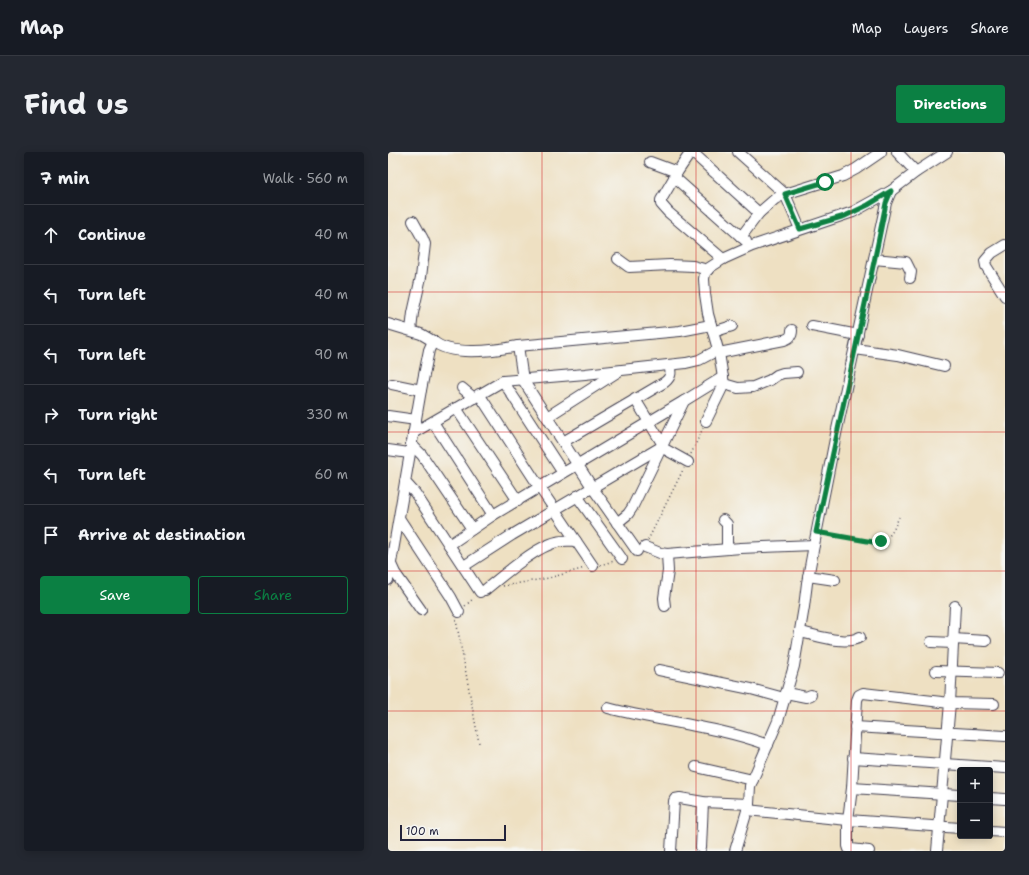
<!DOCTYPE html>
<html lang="en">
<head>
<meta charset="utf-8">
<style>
  body { margin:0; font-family:"Shantell Sans",sans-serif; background:#242831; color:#f1f3f6 }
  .controls { position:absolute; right:12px; bottom:12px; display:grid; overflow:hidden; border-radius:4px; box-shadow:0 2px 10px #0003 }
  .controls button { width:36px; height:36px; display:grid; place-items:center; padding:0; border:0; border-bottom:1px solid #363941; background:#171b24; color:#f1f3f6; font:20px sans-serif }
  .scale { position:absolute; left:12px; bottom:10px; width:106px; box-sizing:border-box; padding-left:4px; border:2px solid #22223b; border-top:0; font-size:11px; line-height:14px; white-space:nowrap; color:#22223b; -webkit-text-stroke:3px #f6f6f2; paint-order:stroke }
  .stop { position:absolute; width:12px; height:12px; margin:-9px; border:3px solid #0b8043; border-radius:50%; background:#fff }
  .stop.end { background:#0b8043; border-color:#fff; box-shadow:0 1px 4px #0008 }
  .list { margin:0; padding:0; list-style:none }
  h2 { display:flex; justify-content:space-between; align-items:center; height:52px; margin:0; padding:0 16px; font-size:17px }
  h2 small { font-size:13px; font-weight:400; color:#9ea1a6 }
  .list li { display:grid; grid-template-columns:26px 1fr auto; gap:12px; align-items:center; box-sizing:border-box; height:60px; padding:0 16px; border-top:1px solid #363941 }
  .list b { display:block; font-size:15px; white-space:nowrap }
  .list em { font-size:13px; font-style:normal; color:#9ea1a6 }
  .actions { display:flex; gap:8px; padding:12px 16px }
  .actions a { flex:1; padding:9px 0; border:1px solid #0b8043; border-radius:4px; text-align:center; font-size:14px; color:#0b8043 }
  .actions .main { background:#0b8043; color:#fff }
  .icon { flex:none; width:22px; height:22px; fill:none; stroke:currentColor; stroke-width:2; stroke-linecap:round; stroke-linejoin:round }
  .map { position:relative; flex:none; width:617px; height:699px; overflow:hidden; border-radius:4px }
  header { display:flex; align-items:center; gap:24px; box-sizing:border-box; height:56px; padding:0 20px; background:#171b24; border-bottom:1px solid #363941 }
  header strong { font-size:19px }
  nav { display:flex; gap:22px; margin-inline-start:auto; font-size:14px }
  .intro { display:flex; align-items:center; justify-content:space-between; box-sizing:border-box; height:96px; padding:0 24px }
  h1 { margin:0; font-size:28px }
  .button { padding:10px 18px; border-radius:4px; background:#0b8043; color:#fff; font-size:14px; font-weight:700 }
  main { display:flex; gap:24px; padding:0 24px }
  aside { flex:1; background:#171b24; border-radius:4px; box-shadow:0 2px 10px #0003 }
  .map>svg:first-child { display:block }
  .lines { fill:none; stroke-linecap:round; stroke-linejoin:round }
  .minor-casing { stroke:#413e4f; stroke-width:12 }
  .path { stroke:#413e4f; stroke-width:1.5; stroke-dasharray:1 3; stroke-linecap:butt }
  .minor { stroke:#fff; stroke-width:10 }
  .route { stroke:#0b8043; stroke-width:5 }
  .grid { fill:none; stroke:#d62828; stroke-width:1; stroke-opacity:0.55 }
</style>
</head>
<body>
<header>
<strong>Map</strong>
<nav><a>Map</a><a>Layers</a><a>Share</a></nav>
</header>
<div class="intro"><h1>Find us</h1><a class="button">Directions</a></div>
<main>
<aside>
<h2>7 min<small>Walk · 560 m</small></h2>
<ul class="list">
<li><svg class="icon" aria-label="ahead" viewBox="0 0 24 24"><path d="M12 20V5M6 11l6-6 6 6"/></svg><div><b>Continue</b></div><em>40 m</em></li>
<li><svg class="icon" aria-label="left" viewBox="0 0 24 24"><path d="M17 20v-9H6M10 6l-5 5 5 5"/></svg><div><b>Turn left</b></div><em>40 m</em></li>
<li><svg class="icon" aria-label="left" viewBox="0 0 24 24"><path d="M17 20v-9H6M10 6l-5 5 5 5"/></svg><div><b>Turn left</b></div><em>90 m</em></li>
<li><svg class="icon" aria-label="right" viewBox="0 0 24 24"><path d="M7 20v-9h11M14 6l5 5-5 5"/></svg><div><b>Turn right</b></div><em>330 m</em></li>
<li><svg class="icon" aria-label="left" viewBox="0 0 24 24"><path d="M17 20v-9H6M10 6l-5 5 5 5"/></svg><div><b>Turn left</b></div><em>60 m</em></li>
<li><svg class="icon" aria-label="arrive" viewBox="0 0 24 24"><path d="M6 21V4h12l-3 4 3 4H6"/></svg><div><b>Arrive at destination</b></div></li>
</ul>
<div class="actions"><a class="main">Save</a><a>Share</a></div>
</aside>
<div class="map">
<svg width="617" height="699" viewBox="0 0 617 699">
  <rect width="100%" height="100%" fill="#f6f6f2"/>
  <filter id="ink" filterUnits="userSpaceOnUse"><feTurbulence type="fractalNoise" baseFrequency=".025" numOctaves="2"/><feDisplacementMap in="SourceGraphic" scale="8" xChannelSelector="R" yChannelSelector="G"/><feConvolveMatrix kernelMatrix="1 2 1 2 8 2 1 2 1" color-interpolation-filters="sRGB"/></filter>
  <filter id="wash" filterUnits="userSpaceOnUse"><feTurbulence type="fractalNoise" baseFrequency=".012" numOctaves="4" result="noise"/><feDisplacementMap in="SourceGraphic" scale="16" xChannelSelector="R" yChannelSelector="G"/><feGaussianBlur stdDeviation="0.9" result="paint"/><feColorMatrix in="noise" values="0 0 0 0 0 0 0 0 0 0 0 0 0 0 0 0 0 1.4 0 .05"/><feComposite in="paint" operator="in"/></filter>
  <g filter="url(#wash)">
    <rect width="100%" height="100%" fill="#eee0c2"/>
  </g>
  <g filter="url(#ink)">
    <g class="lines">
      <defs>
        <g id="minor">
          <path d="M303,0L290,19L273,48V52L280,60L335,107"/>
          <path d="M304,0L371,61"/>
          <path d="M350,0L397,42L412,77"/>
          <path d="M509,0L528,20"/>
          <path d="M262,10L289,20"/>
          <path d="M286,25L358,89"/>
          <path d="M353,85L371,61L387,47L397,42L455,24L468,17L493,0"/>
          <path d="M617,93L604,101L597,109L598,114L617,144"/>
          <path d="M230,107L241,115L282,113L305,114L320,118"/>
          <path d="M486,107L518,110L523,120L522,126"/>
          <path d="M0,172L33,182L45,189"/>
          <path d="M424,174L470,183"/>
          <path d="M23,178L25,161L33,125L37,92L35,87L25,69"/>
          <path d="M325,180L344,174"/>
          <path d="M130,194L135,228L204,335L249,399"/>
          <path d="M467,197L510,203L556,214"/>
          <path d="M331,201L396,188C402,186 404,184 404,178"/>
          <path d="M115,229L175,321"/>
          <path d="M4,232L33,238"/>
          <path d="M336,232L350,236L365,235L382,228L389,223L395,221L409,220"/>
          <path d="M74,236L86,246"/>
          <path d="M91,242L152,336L205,414"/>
          <path d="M247,247L275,293"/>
          <path d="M68,256L130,349"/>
          <path d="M0,264L28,268"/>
          <path d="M159,265L231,219"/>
          <path d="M318,269L336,232L331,201L320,162L317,142L316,127L317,121L321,116L335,107L364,94L465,60L503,39L528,20L559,0"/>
          <path d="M45,270L105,363"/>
          <path d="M25,281L115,229L197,222L298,211L311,208L330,198"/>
          <path d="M175,290L277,230C284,224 283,220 281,213"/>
          <path d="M23,292L34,303L84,377"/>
          <path d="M0,298L21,301"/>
          <path d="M17,330L27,341L92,440"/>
          <path d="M189,344L234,407"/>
          <path d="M11,366L63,445L71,460"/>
          <path d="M335,368L339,372V397"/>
          <path d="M229,371L240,362L244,356L296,249L335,225"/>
          <path d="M61,393L105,363L296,249"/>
          <path d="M257,395L272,401L279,402L353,396L426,393"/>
          <path d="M2,410L7,421L33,458"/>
          <path d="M76,414L124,383L273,295L300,310"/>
          <path d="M420,424L447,428"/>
          <path d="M0,428L33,238L41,198L45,189C62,205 109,198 130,194L292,179L323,173"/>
          <path d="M97,438C114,424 149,394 169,390C175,388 182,389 188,389"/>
          <path d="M277,454L276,446L280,419L279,402"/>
          <path d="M567,454L562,551L606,552"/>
          <path d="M412,480C428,483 457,494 472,485"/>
          <path d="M565,487L598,489"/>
          <path d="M543,490L565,491"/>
          <path d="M271,518L363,537L396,546"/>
          <path d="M548,519L610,521"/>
          <path d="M398,541L418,545L423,543"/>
          <path d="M220,556C273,570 329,574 380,593"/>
          <path d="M467,575L617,584"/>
          <path d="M465,606L617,616"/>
          <path d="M308,615L365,628"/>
          <path d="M464,636L572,643"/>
          <path d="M602,646L617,647"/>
          <path d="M359,658L460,668L572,676"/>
          <path d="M602,679L617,680"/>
          <path d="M313,696L315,650"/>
          <path d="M283,699L286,649L287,647L292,646L315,650L361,652"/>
          <path d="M347,699L361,652L362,634L390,569L406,514L416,455L419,431L426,393L448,282L498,51L503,39"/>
          <path d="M481,699L463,697H461L460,694V668L464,636L469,548L471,543L475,541L562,551L549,699"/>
        </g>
      </defs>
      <!-- minor casing -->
      <use href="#minor" class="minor-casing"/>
      <!-- path -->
      <g class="path">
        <path d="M303,302L315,276"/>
        <path d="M436,381L485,390C503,388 505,379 511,365"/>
        <path d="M260,388L296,316"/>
        <path d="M212,413L226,409"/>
        <path d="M115,434L161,426L197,416"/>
        <path d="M77,454L86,446"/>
        <path d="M68,468L91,591"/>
      </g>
      <!-- minor -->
      <use href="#minor" class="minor"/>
    </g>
  </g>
  <g class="lines" filter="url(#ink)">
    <!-- route -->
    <path class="route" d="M437,30L397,42L412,77L457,64L480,53L503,39L498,51L490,91L428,380L485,390L493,389"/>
  </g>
  <!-- grid -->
  <path class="grid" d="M154,0V699M308,0V699M463,0V699M0,140H617M0,280H617M0,419H617M0,559H617"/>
</svg>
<div class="controls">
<button>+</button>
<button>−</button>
</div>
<div class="scale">100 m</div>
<div class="stop" style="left:437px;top:30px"></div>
<div class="stop end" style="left:493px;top:389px"></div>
</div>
</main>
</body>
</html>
